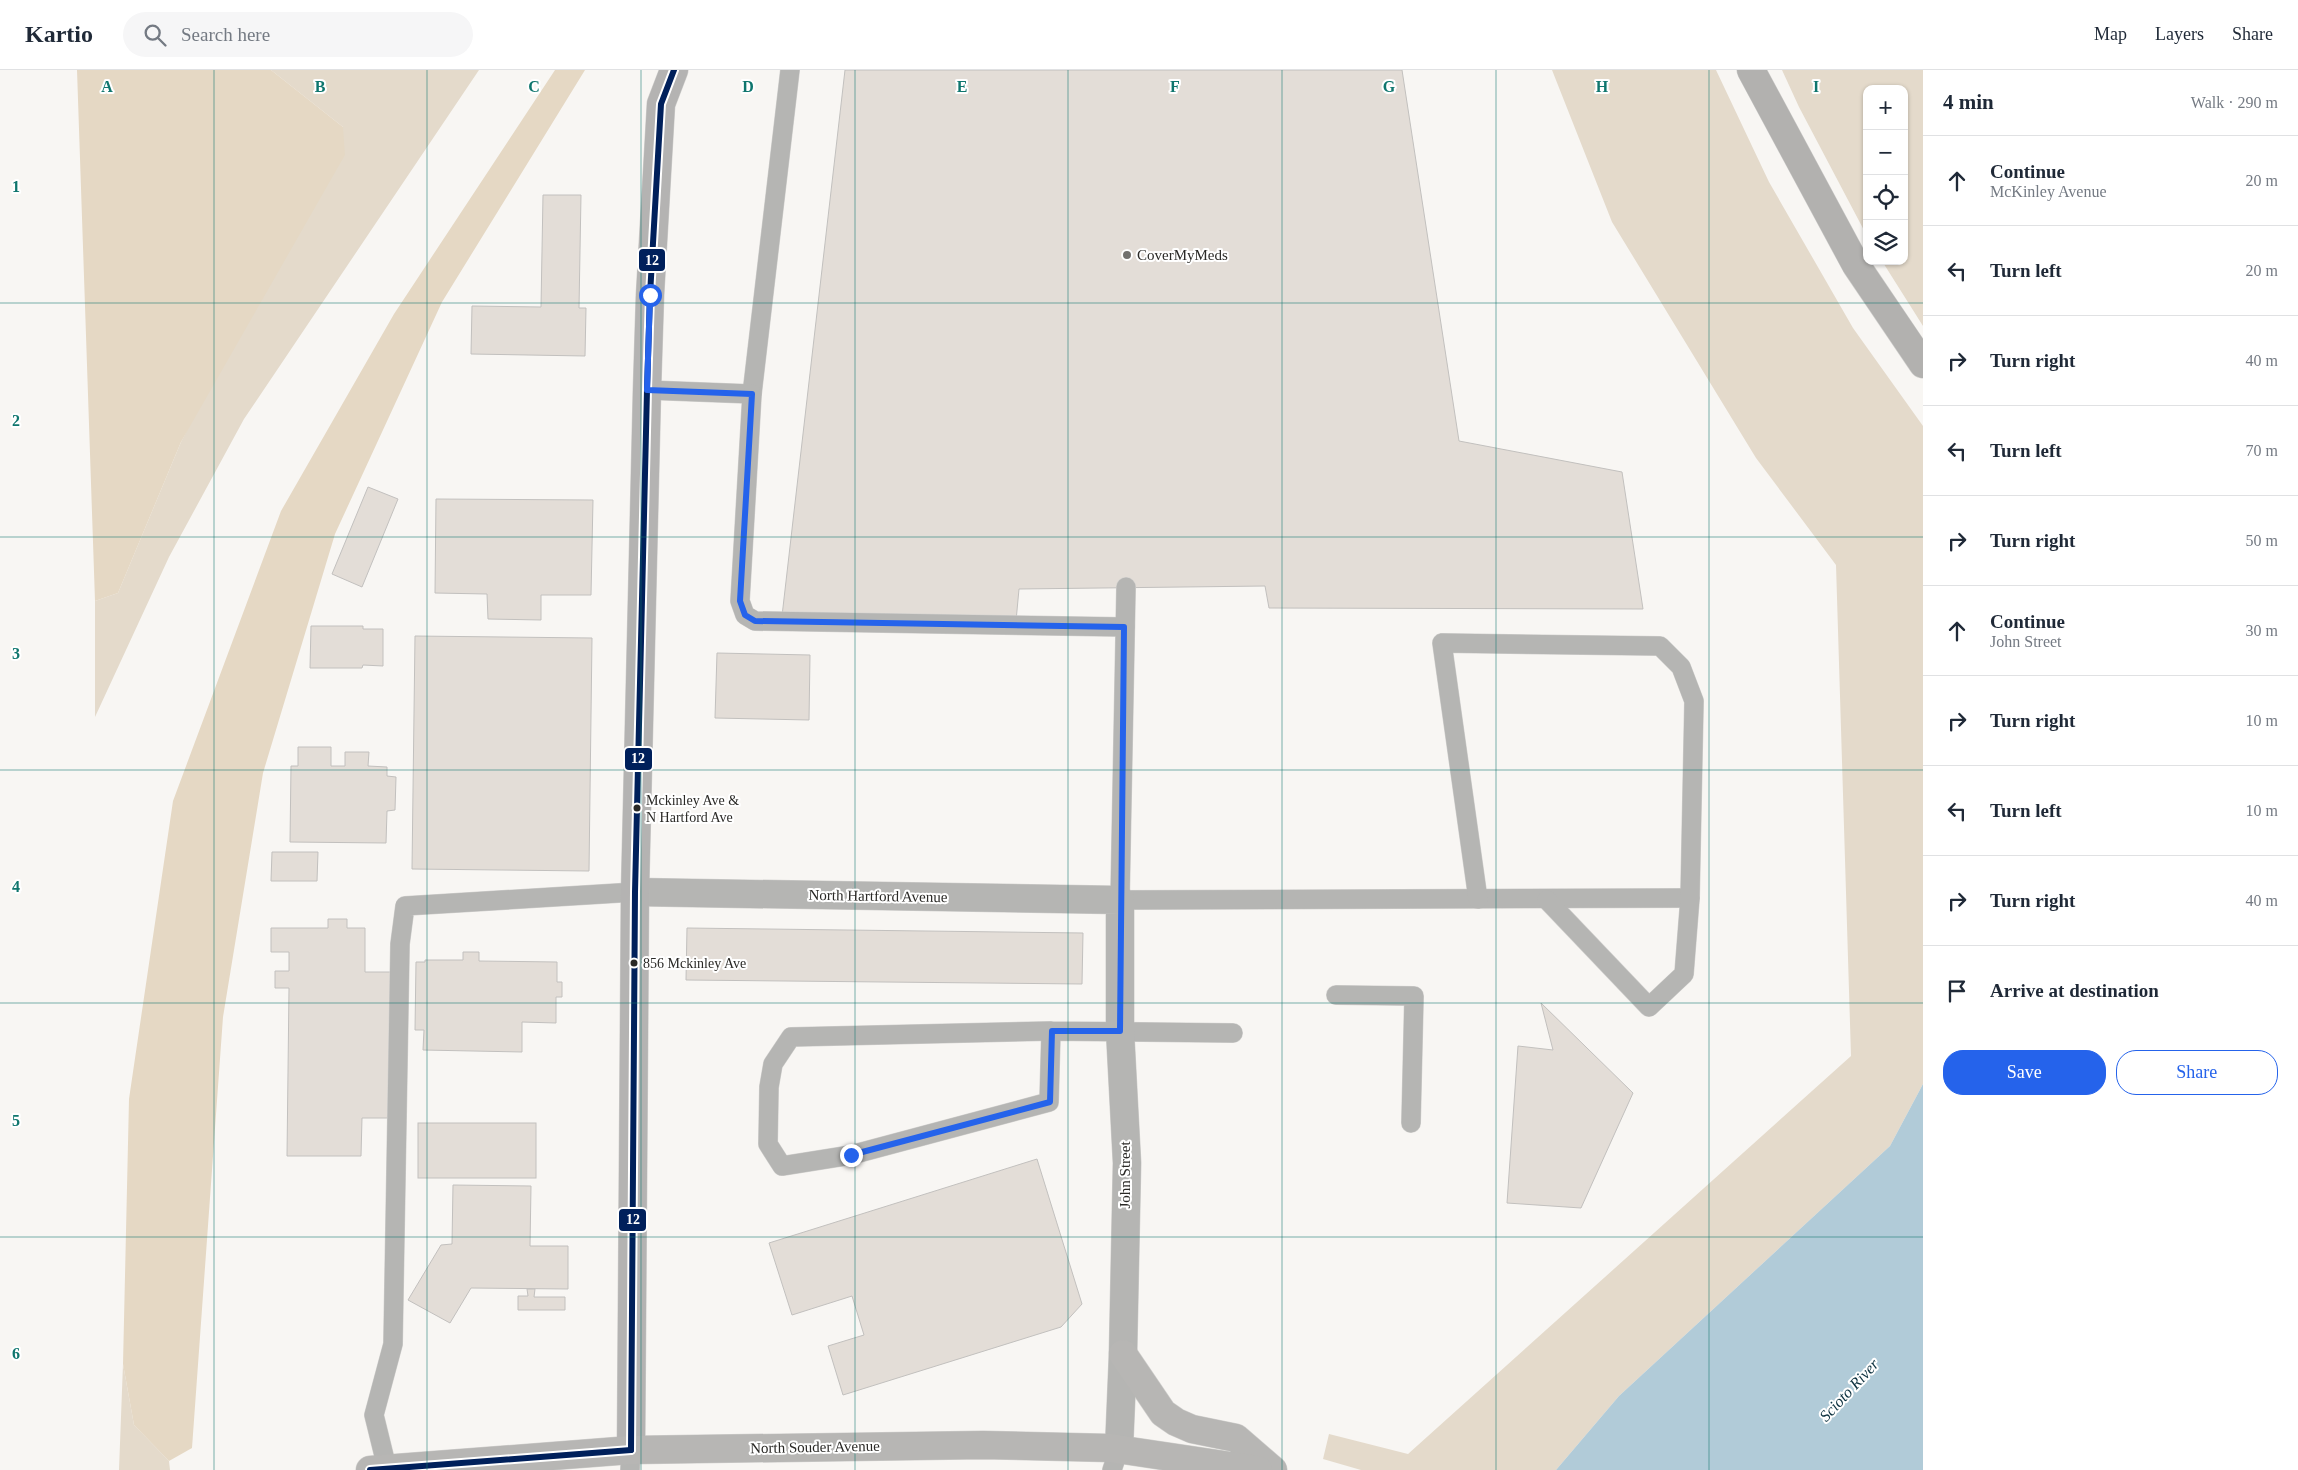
<!DOCTYPE html>
<html lang="en">
<head>
<meta charset="utf-8">
<style>
  body { margin:0; font-family:"Times New Roman",serif; background:#f6f6f7; color:#1f2937 }
  .controls { position:absolute; right:15px; top:15px; display:grid; overflow:hidden; border-radius:10px; box-shadow:0 1px 4px #0004 }
  .controls button { width:45px; height:45px; display:grid; place-items:center; padding:0; border:0; border-bottom:1px solid #e0e1e3; background:#fff; color:#1f2937; font:25px sans-serif }
  .stop { position:absolute; width:15px; height:15px; margin:-11px; border:4px solid #2563eb; border-radius:50%; background:#fff }
  .stop.end { background:#2563eb; border-color:#fff; box-shadow:0 1px 5px #0008 }
  .list { margin:0; padding:0; list-style:none }
  h2 { display:flex; justify-content:space-between; align-items:center; height:65px; margin:0; padding:0 20px; font-size:21px }
  h2 small { font-size:16px; font-weight:400; color:#747a83 }
  .list li { display:grid; grid-template-columns:32px 1fr auto; gap:15px; align-items:center; box-sizing:border-box; height:90px; padding:0 20px; border-top:1px solid #e0e1e3 }
  .list b { display:block; font-size:19px; white-space:nowrap }
  .list p { margin:0; font-size:16px; white-space:nowrap; color:#747a83 }
  .list em { font-size:16px; font-style:normal; color:#747a83 }
  .actions { display:flex; gap:10px; padding:15px 20px }
  .actions a { flex:1; padding:11px 0; border:1px solid #2563eb; border-radius:20px; text-align:center; font-size:18px; color:#2563eb }
  .actions .main { background:#2563eb; color:#fff }
  .icon { flex:none; width:28px; height:28px; fill:none; stroke:currentColor; stroke-width:2; stroke-linecap:round; stroke-linejoin:round }
  .map { position:relative; flex:none; width:1923px; height:1400px; overflow:hidden }
  header { display:flex; align-items:center; gap:30px; box-sizing:border-box; height:70px; padding:0 25px; background:#fff; border-bottom:1px solid #e0e1e3 }
  header strong { font-size:24px }
  nav { display:flex; gap:28px; margin-inline-start:auto; font-size:18px }
  .search { width:350px; height:45px; background:#f6f6f7; display:flex; align-items:center; gap:12px; box-sizing:border-box; padding:0 18px; border-radius:28px; color:#747a83; font-size:19px }
  main { display:flex }
  aside { flex:1; background:#fff }
  .map>svg:first-child { display:block }
  .green { fill:#e4dacb }
  .forest { fill:#e5d8c4 }
  .water { fill:#b1cbd8 }
  .building { fill:#e3ddd7; stroke:#c2c0be }
  .lines { fill:none; stroke-linecap:round; stroke-linejoin:round }
  .lane-casing { stroke:#d2d1cf; stroke-width:20 }
  .street-casing { stroke:#d2d1cf; stroke-width:29 }
  .secondary-casing { stroke:#d2d1cf; stroke-width:29 }
  .primary-casing { stroke:#d2d1cf; stroke-width:29 }
  .highway-casing { stroke:#d2d1cf; stroke-width:29 }
  .lane { stroke:#b5b5b3; stroke-width:19 }
  .street { stroke:#b5b5b3; stroke-width:28 }
  .secondary { stroke:#b4b3b2; stroke-width:28 }
  .primary { stroke:#b7b6b4; stroke-width:28 }
  .highway { stroke:#b2b1af; stroke-width:28 }
  .bus-1-casing { stroke:#fff; stroke-width:10 }
  .bus-1 { stroke:#00205b; stroke-width:6 }
  .route { stroke:#2563eb; stroke-width:6 }
  .grid { fill:none; stroke:#0f766e; stroke-width:1; stroke-opacity:0.55 }
  .poi-dot { fill:#72716e; stroke:#fff; stroke-width:2 }
  .bus-dot { fill:#2a2926; stroke:#fff; stroke-width:2 }
  .labels { text-anchor:middle; dominant-baseline:central; stroke-width:4; stroke-linejoin:round; paint-order:stroke }
  .bus-label { font-size:14px; fill:#2a2926; stroke:#fff; text-anchor:start }
  .poi-label { font-size:15px; fill:#2a2926; stroke:#fff; text-anchor:start }
  .street-label { font-size:15px; fill:#2a2926; stroke:#fff }
  .water-label { font-size:16px; font-style:italic; fill:#0c313f; stroke:#fff }
  .grid-label { font-size:16px; text-anchor:middle; font-weight:bold; fill:#0f766e; stroke:#fff; stroke-width:4; stroke-linejoin:round; paint-order:stroke }
  .line-badge { stroke:#fff; stroke-width:2 }
  .badge-label { font-size:14px; text-anchor:middle; font-weight:bold; fill:#fff }
</style>
</head>
<body>
<header>
<strong>Kartio</strong>
<div class="search"><svg class="icon" aria-label="search" viewBox="0 0 24 24"><circle cx="10" cy="10" r="6"/><path d="M15 15l6 6"/></svg>Search here</div>
<nav><a>Map</a><a>Layers</a><a>Share</a></nav>
</header>
<main>
<div class="map">
<svg width="1923" height="1400" viewBox="0 0 1923 1400">
  <rect width="100%" height="100%" fill="#f8f6f3"/>
  <!-- green -->
  <g class="green">
    <path d="M271,0H479L244,349L169,487L95,647V531L118,523L181,372L343,57Z"/>
    <path d="M1552,0H1716L1769,112L1853,258L1923,356V1014L1890,1076L1619,1326L1556,1400H1361L1323,1389L1329,1364L1408,1384L1851,986L1836,495L1756,388L1612,152Z"/>
    <path d="M1782,0H1923V256L1882,191H1904V19H1867V166L1799,37Z"/>
    <path d="M123,1294L134,1355L169,1391L170,1400H119Z"/>
  </g>
  <!-- forest -->
  <g class="forest">
    <path d="M77,0H271L343,57L345,85L181,372L118,523L95,531Z"/>
    <path d="M555,0H585L442,232L335,464L263,703L223,947L192,1378L169,1391L134,1355L123,1294L129,1029L173,731L281,441L394,244Z"/>
  </g>
  <!-- water -->
  <path class="water" d="M1923,1014V1400H1556L1619,1326L1890,1076Z"/>
  <!-- building -->
  <g class="building">
    <path d="M845,0H1402L1459,371L1622,402L1643,539L1269,538L1265,516L1019,519L1016,551L782,546Z"/>
    <path d="M543,125H581L579,238H586L585,286L471,284L472,236L541,237Z"/>
    <path d="M368,417L398,429L362,517L332,504Z"/>
    <path d="M436,429L593,430L591,525H541V550L488,549L487,524L435,523Z"/>
    <path d="M311,556H363V559H383V596L363,595L362,598H310Z"/>
    <path d="M415,566L592,568L589,801L412,799Z"/>
    <path d="M717,583L810,585L809,650L715,648Z"/>
    <path d="M298,677H331V696H345V682H369L368,696L387,697V706L396,707L395,740L387,741L386,773L290,772L291,696H298Z"/>
    <path d="M272,782H318L317,811H271Z"/>
    <path d="M328,849H347V858H365V902H393L392,1048H362L361,1086H287L289,918H275V901H289V882H271V858H328Z"/>
    <path d="M687,858L1083,863L1082,914L686,910Z"/>
    <path d="M463,882H479V891L557,892V912H562V927H556V953L522,952V982L423,980L424,960H415L416,892H425V890H463Z"/>
    <path d="M1541,933L1633,1023L1581,1138L1507,1133L1518,976L1553,980Z"/>
    <rect x="418" y="1053" width="118" height="55"/>
    <path d="M1037,1089L1082,1234L1061,1257L843,1325L828,1276L864,1265L852,1226L792,1245L769,1173Z"/>
    <path d="M453,1115L531,1116L530,1176H568V1219L471,1218L450,1253L408,1230L441,1175L452,1174Z"/>
    <path d="M527,1219H535L534,1227H565V1240H518V1226H528Z"/>
  </g>
  <g class="lines">
    <defs>
      <g id="lane">
        <path d="M647,320L752,324L790,0"/>
        <path d="M752,324L740,531L745,545L755,551L1125,557"/>
        <path d="M1126,517L1120,830L1690,828"/>
        <path d="M1478,829L1442,573L1660,576L1681,597L1694,631L1690,828L1684,904L1649,937L1547,830"/>
        <path d="M1336,925L1414,926L1411,1053"/>
        <path d="M1051,961L1049,1032L851,1085L782,1096L768,1074L769,1017L773,994L791,967L1051,961L1233,963"/>
        <path d="M387,1398L374,1345L393,1274L400,874L405,836L635,822"/>
        <path d="M630,1400L631,1380"/>
        <path d="M1112,1400L1119,1379"/>
      </g>
      <path id="street" d="M635,822L1120,830V961L1127,1093L1123,1284L1119,1379"/>
      <path id="secondary" d="M631,1380L635,822L647,320L650,225L661,34L674,0"/>
      <g id="primary">
        <path d="M1123,1284L1163,1343L1176,1352L1192,1359L1236,1368L1273,1400"/>
        <path d="M370,1400L631,1380L983,1375L1110,1378L1258,1400"/>
      </g>
      <path id="highway" d="M1751,0L1856,195L1923,294"/>
    </defs>
    <!-- lane casing -->
    <use href="#lane" class="lane-casing"/>
    <!-- street casing -->
    <use href="#street" class="street-casing"/>
    <!-- secondary casing -->
    <use href="#secondary" class="secondary-casing"/>
    <!-- primary casing -->
    <use href="#primary" class="primary-casing"/>
    <!-- highway casing -->
    <use href="#highway" class="highway-casing"/>
    <!-- lane -->
    <use href="#lane" class="lane"/>
    <!-- street -->
    <use href="#street" class="street"/>
    <!-- secondary -->
    <use href="#secondary" class="secondary"/>
    <!-- primary -->
    <use href="#primary" class="primary"/>
    <!-- highway -->
    <use href="#highway" class="highway"/>
    <defs>
      <g id="bus-1">
        <path d="M631,1380L635,822L647,320L650,225L661,34L674,0"/>
        <path d="M370,1400L631,1380"/>
      </g>
    </defs>
    <!-- bus-1 casing -->
    <use href="#bus-1" class="bus-1-casing"/>
    <!-- bus-1 -->
    <use href="#bus-1" class="bus-1"/>
  </g>
  <g class="lines">
    <!-- route -->
    <path class="route" d="M650,225L647,320L752,324L740,531L745,545L755,551L1124,557L1120,961H1052L1050,1032L851,1085"/>
  </g>
  <!-- grid -->
  <path class="grid" d="M214,0V1400M427,0V1400M641,0V1400M855,0V1400M1068,0V1400M1282,0V1400M1496,0V1400M1709,0V1400M0,233H1923M0,467H1923M0,700H1923M0,933H1923M0,1167H1923"/>
  <!-- markers -->
  <circle class="poi-dot" cx="1127" cy="185" r="5"/>
  <g class="bus-dot">
    <circle cx="637" cy="738" r="4.5"/>
    <circle cx="634" cy="893" r="4.5"/>
  </g>
  <g class="labels">
    <!-- bus labels -->
    <g class="bus-label">
      <text x="646" y="730">Mckinley Ave &amp;<tspan x="646" dy="17">N Hartford Ave</tspan></text>
      <text x="643" y="893">856 Mckinley Ave</text>
    </g>
    <!-- poi labels -->
    <g class="poi-label">
      <text x="1137" y="185">CoverMyMeds</text>
    </g>
    <!-- street labels -->
    <g class="street-label">
      <text transform="translate(878 826) rotate(1)">North Hartford Avenue</text>
      <text transform="translate(1125 1105) rotate(-90)">John Street</text>
      <text transform="translate(815 1377) rotate(-1)">North Souder Avenue</text>
    </g>
    <!-- water labels -->
    <g class="water-label">
      <text transform="translate(1849 1320) rotate(-47)">Scioto River</text>
    </g>
  </g>
  <g class="grid-label">
    <text x="107" y="22">A</text>
    <text x="320" y="22">B</text>
    <text x="534" y="22">C</text>
    <text x="748" y="22">D</text>
    <text x="962" y="22">E</text>
    <text x="1175" y="22">F</text>
    <text x="1389" y="22">G</text>
    <text x="1602" y="22">H</text>
    <text x="1816" y="22">I</text>
    <text x="16" y="122">1</text>
    <text x="16" y="356">2</text>
    <text x="16" y="589">3</text>
    <text x="16" y="822">4</text>
    <text x="16" y="1056">5</text>
    <text x="16" y="1289">6</text>
  </g>
  <g class="line-badge">
    <rect x="638" y="178" width="28" height="24" rx="5" fill="#00205b"/>
    <rect x="624" y="677" width="29" height="24" rx="5" fill="#00205b"/>
    <rect x="618" y="1138" width="29" height="24" rx="5" fill="#00205b"/>
  </g>
  <g class="badge-label">
    <text x="652" y="195">12</text>
    <text x="638" y="693">12</text>
    <text x="633" y="1154">12</text>
  </g>
</svg>
<div class="controls">
<button>+</button>
<button>−</button>
<button><svg class="icon" aria-label="locate" viewBox="0 0 24 24"><circle cx="12" cy="12" r="6"/><path d="M12 2v4M12 18v4M2 12h4M18 12h4"/></svg></button>
<button><svg class="icon" aria-label="layers" viewBox="0 0 24 24"><path d="M12 4l9 5-9 5-9-5zM3 14l9 5 9-5"/></svg></button>
</div>
<div class="stop" style="left:650px;top:225px"></div>
<div class="stop end" style="left:851px;top:1085px"></div>
</div>
<aside>
<h2>4 min<small>Walk · 290 m</small></h2>
<ul class="list">
<li><svg class="icon" aria-label="ahead" viewBox="0 0 24 24"><path d="M12 20V5M6 11l6-6 6 6"/></svg><div><b>Continue</b><p>McKinley Avenue</p></div><em>20 m</em></li>
<li><svg class="icon" aria-label="left" viewBox="0 0 24 24"><path d="M17 20v-9H6M10 6l-5 5 5 5"/></svg><div><b>Turn left</b></div><em>20 m</em></li>
<li><svg class="icon" aria-label="right" viewBox="0 0 24 24"><path d="M7 20v-9h11M14 6l5 5-5 5"/></svg><div><b>Turn right</b></div><em>40 m</em></li>
<li><svg class="icon" aria-label="left" viewBox="0 0 24 24"><path d="M17 20v-9H6M10 6l-5 5 5 5"/></svg><div><b>Turn left</b></div><em>70 m</em></li>
<li><svg class="icon" aria-label="right" viewBox="0 0 24 24"><path d="M7 20v-9h11M14 6l5 5-5 5"/></svg><div><b>Turn right</b></div><em>50 m</em></li>
<li><svg class="icon" aria-label="ahead" viewBox="0 0 24 24"><path d="M12 20V5M6 11l6-6 6 6"/></svg><div><b>Continue</b><p>John Street</p></div><em>30 m</em></li>
<li><svg class="icon" aria-label="right" viewBox="0 0 24 24"><path d="M7 20v-9h11M14 6l5 5-5 5"/></svg><div><b>Turn right</b></div><em>10 m</em></li>
<li><svg class="icon" aria-label="left" viewBox="0 0 24 24"><path d="M17 20v-9H6M10 6l-5 5 5 5"/></svg><div><b>Turn left</b></div><em>10 m</em></li>
<li><svg class="icon" aria-label="right" viewBox="0 0 24 24"><path d="M7 20v-9h11M14 6l5 5-5 5"/></svg><div><b>Turn right</b></div><em>40 m</em></li>
<li><svg class="icon" aria-label="arrive" viewBox="0 0 24 24"><path d="M6 21V4h12l-3 4 3 4H6"/></svg><div><b>Arrive at destination</b></div></li>
</ul>
<div class="actions"><a class="main">Save</a><a>Share</a></div>
</aside>
</main>
</body>
</html>
